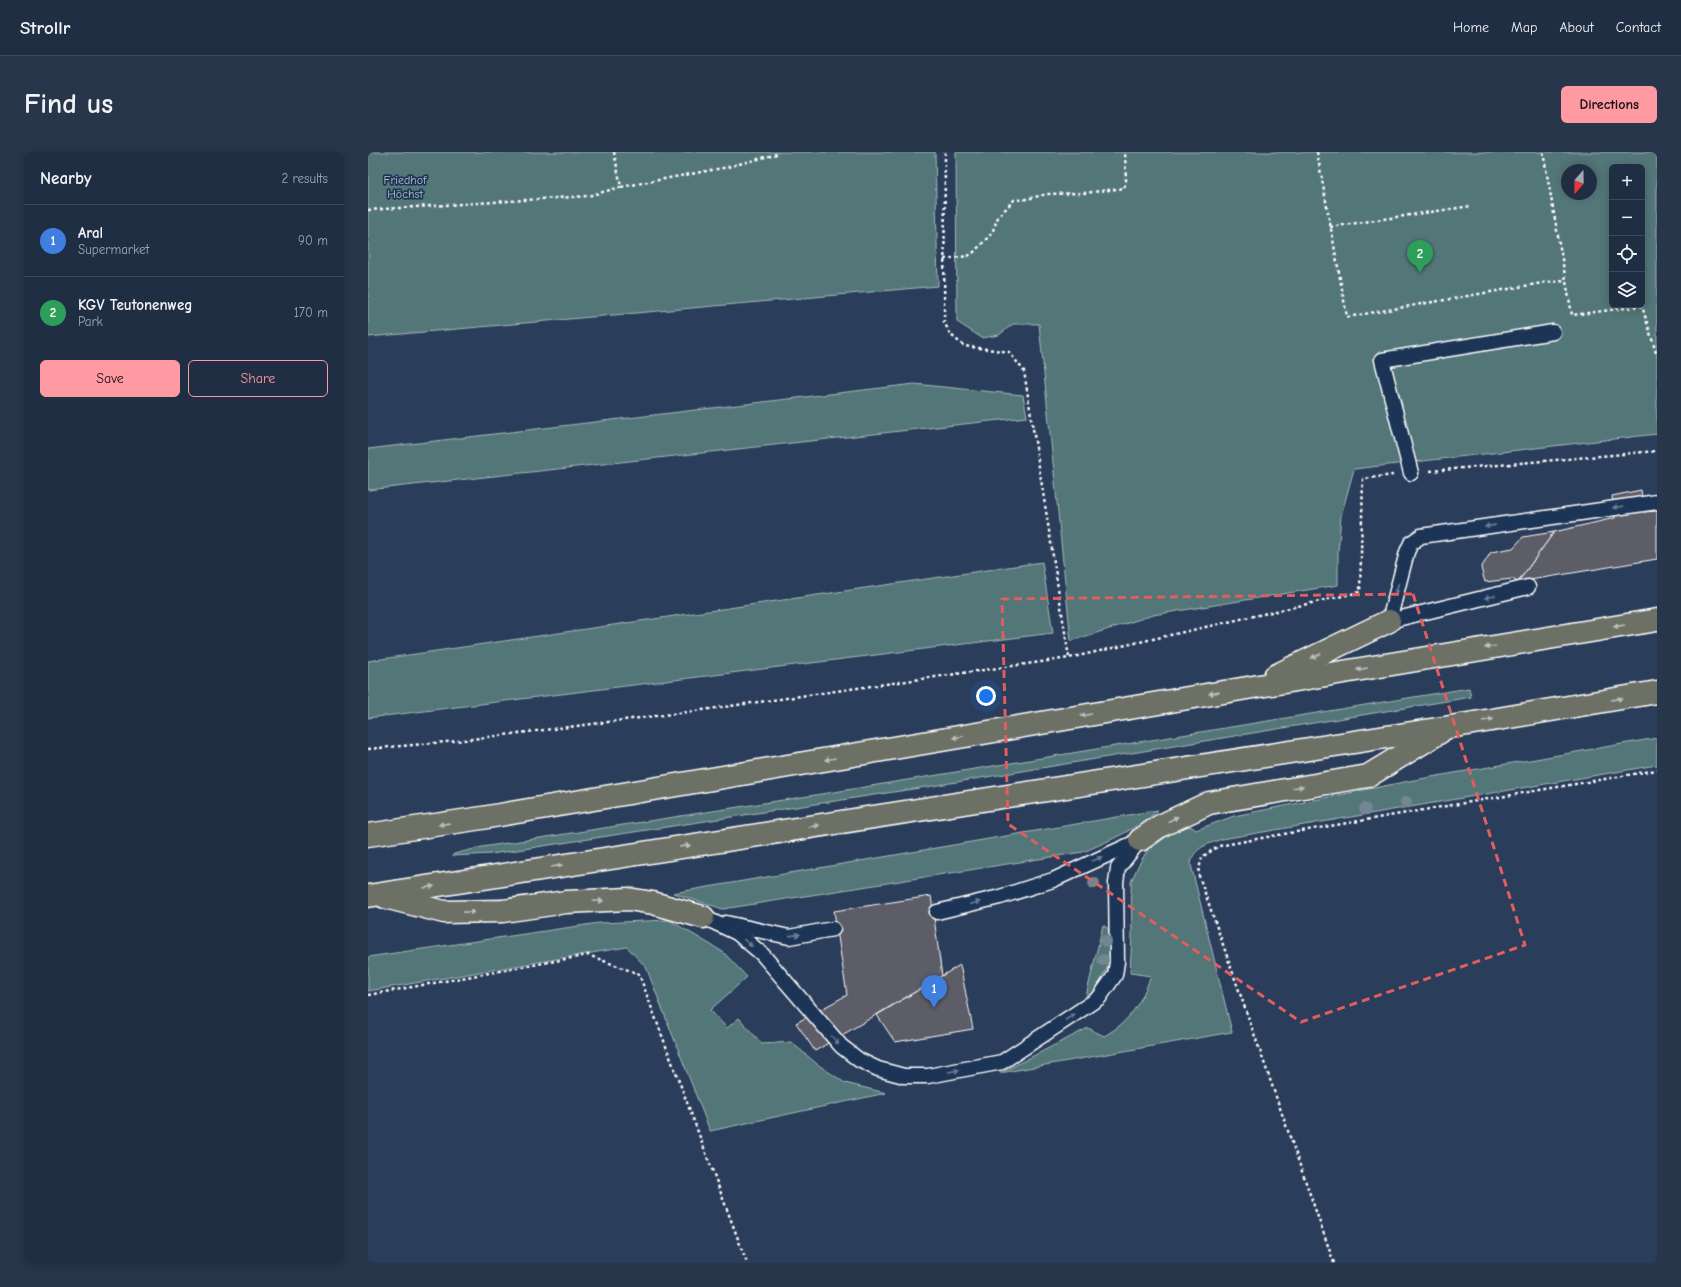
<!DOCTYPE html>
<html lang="en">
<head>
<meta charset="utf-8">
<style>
  body { margin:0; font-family:"Comic Neue",sans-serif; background:#28364b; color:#f1f3f6 }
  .controls { position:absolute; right:12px; top:12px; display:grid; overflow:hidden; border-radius:6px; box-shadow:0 2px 10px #0003 }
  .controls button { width:36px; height:36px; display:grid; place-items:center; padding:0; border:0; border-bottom:1px solid #3d4a5d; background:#202e44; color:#f1f3f6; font:20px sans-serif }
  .compass { position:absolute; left:1193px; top:12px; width:36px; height:36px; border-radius:50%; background:#202e44; box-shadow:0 2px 10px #0003; rotate:200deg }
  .you { position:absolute; left:618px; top:544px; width:14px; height:14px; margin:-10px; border:3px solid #fff; border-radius:50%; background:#1a73e8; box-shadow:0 0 0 6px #1a73e833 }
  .badge { display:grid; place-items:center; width:26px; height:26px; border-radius:50%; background:#ff9aa2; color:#fff; font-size:13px; font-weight:700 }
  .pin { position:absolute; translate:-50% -33px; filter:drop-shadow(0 1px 2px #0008) }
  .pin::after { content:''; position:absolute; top:21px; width:14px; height:12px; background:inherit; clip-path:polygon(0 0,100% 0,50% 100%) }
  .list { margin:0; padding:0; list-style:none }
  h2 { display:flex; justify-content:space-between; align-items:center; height:52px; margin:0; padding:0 16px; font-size:17px }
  h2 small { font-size:13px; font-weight:400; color:#a2a8b2 }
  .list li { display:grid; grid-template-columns:26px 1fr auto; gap:12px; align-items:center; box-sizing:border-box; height:72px; padding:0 16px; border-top:1px solid #3d4a5d }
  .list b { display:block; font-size:15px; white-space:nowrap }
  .list p { margin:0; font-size:13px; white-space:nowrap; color:#a2a8b2 }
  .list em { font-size:13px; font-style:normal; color:#a2a8b2 }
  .actions { display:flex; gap:8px; padding:12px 16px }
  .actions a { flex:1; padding:9px 0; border:1px solid #ff9aa2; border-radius:6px; text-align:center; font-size:14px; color:#ff9aa2 }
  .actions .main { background:#ff9aa2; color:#111 }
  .icon { flex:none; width:22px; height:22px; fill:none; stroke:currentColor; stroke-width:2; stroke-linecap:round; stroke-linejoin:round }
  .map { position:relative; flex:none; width:1289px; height:1111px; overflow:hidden; border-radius:6px }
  header { display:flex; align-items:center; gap:24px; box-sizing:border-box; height:56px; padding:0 20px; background:#202e44; border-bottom:1px solid #3d4a5d }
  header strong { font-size:19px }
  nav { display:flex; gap:22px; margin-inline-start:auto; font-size:14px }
  .intro { display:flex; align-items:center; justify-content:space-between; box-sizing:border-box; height:96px; padding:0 24px }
  h1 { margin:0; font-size:28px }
  .button { padding:10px 18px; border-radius:6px; background:#ff9aa2; color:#111; font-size:14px; font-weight:700 }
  main { display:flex; gap:24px; padding:0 24px }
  aside { flex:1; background:#202e44; border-radius:6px; box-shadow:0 2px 10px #0003 }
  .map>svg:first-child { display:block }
  .green { fill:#527678; stroke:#a8babc; fill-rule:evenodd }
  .building { fill:#5d5d67; stroke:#fff }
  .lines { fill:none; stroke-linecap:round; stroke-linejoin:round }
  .lane-casing { stroke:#fff; stroke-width:17 }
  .highway-casing { stroke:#fff; stroke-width:25 }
  .path { stroke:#fff; stroke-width:2.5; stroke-dasharray:3 3; stroke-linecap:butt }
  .lane { stroke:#1d3557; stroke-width:14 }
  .highway { stroke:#6c7065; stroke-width:22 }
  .tree { fill:#748693 }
  .oneway { fill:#6c7c92 }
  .oneway2 { fill:#bdbfba }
  .marked { fill:none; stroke:#e05e5e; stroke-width:3; stroke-dasharray:8 5; stroke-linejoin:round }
  .labels { text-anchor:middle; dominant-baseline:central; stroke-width:3.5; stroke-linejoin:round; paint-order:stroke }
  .park-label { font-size:12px; fill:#b1c1c2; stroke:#1d3557 }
</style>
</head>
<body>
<header>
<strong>Strollr</strong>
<nav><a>Home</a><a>Map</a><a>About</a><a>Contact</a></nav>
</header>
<div class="intro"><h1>Find us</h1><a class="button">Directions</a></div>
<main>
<aside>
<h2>Nearby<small>2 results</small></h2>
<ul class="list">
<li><span class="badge" style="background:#3f7fe0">1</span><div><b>Aral</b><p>Supermarket</p></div><em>90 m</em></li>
<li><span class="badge" style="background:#2e9e5b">2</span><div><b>KGV Teutonenweg</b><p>Park</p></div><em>170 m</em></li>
</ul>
<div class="actions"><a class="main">Save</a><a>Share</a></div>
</aside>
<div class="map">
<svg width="1289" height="1111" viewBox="0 0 1289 1111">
  <rect width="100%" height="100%" fill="#2a3d5a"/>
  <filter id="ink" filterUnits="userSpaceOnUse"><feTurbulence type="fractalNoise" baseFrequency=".025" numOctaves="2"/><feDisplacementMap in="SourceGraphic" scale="8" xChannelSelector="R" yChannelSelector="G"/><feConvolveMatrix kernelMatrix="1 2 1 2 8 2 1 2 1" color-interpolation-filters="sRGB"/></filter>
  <g filter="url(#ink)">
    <!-- green -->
    <g class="green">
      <path d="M0,0H567L570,134L0,185Z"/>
      <path d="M588,0H1289V282L986,317L973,364L970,401V433L785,463L703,489L671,172H645L631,183L614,186L589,170ZM1244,15H1274V153H1244ZM1199,18H1223V42H1199Z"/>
      <path d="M546,232L655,243L659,265L0,338V297Z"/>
      <path d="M674,410L685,481L0,566V509Z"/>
      <path d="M1101,536L1103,545L558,635L123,702L84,704L86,702L114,695L460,641Z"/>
      <path d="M1289,586V613L854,687C840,692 824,696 823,713L864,880L632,921L720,876L736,884C762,870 773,850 783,824L762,821L764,783L763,730L770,714L779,699L802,682L818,674L824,675L828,678L866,664L1046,628Z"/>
      <path d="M790,658C769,677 741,689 715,700L355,757L305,741Z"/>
      <path d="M301,768L355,800L379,825L342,858L359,876L371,866L394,892L423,890L449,912L477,931L518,941L342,979L278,815L259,795L0,839V805L231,771Z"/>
      <path d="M735,773L742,778C746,811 740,815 724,843L718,844Z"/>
    </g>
    <!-- building -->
    <g class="building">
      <path d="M1273,338L1276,360L1289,359V407L1150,430L1186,380L1247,366L1244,344Z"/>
      <path d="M1186,380L1150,430L1144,427L1117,430L1113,416L1123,400L1145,396L1155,385Z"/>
      <path d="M563,744L574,824L447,899L428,871L479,843L466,759Z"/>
      <path d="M592,813L605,877L527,890L509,863Z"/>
    </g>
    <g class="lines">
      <defs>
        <g id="lane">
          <path d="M1043,321L1014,208L1185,180"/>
          <path d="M1160,435L1021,469L1039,400L1043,391L1053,384L1289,350"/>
          <path d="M569,760L632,745L685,728L770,689"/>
          <path d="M335,765L369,781L394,802L473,894L491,908L510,917L536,924H560L634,910L731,846L747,823L749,810L748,731L750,716L772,688"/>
          <path d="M358,771L421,785L465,777"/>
        </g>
        <g id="highway">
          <path d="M907,524L1021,469"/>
          <path d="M0,683L114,666L885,535L1289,468"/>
          <path d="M772,688L792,674L841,651L1000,624L1072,580"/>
          <path d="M0,744L1082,575L1289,540"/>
          <path d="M17,745L76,760L135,759L198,750L260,747L285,751L335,765"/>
        </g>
      </defs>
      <!-- lane casing -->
      <use href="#lane" class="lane-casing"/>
      <!-- highway casing -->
      <use href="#highway" class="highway-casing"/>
      <!-- path -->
      <g class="path">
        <path d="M246,0L253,35L360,15L409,2L410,0"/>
        <path d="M577,0L576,170L583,183L596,194L641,200L656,219L701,506"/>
        <path d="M949,0L979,165L1180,130L1198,129"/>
        <path d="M1175,0L1204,163L1274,154L1289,204"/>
        <path d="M0,58L220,44L253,35"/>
        <path d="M962,75L1103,54"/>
        <path d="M576,107L600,104L605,101L624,81L630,65L646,48L659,47L679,42L717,41L756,36L758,29L757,0"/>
        <path d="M1062,319L1289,299"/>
        <path d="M0,597L88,589L320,560L701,506L992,440L995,327L1025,323"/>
        <path d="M0,843L220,803L271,822L379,1111"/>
        <path d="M966,1111L830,721L834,705L851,694L910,683L1289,618"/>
      </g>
      <!-- lane -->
      <use href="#lane" class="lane"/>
      <!-- highway -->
      <use href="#highway" class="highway"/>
    </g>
    <!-- trees -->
    <g class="tree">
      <circle cx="1038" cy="650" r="6"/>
      <circle cx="997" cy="657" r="6"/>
      <circle cx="726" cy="731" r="6"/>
      <circle cx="738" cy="789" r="6"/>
      <circle cx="735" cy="808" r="6"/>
    </g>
    <!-- one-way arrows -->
    <defs><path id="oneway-solid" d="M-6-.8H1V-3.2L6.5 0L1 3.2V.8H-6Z"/></defs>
    <g class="oneway">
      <use href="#oneway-solid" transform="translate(1250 355) rotate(172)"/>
      <use href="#oneway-solid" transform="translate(1122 374) rotate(172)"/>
      <use href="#oneway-solid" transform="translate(1029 437) rotate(104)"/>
      <use href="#oneway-solid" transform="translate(1122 445) rotate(166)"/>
      <use href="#oneway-solid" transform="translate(729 707) rotate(-25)"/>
      <use href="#oneway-solid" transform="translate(607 751) rotate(-13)"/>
      <use href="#oneway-solid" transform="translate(427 783) rotate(-8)"/>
      <use href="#oneway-solid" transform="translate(380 791) rotate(40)"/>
      <use href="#oneway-solid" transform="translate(702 865) rotate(-33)"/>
      <use href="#oneway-solid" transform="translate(467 888) rotate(49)"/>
      <use href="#oneway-solid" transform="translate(586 919) rotate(-11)"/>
    </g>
    <g class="oneway2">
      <use href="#oneway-solid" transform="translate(1251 474) rotate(171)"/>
      <use href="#oneway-solid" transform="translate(1122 495) rotate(171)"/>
      <use href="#oneway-solid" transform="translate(948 504) rotate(154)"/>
      <use href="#oneway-solid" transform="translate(994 517) rotate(171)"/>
      <use href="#oneway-solid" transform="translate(846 541) rotate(170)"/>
      <use href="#oneway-solid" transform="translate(1249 547) rotate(-9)"/>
      <use href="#oneway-solid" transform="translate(718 563) rotate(170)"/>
      <use href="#oneway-solid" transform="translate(1120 568) rotate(-9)"/>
      <use href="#oneway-solid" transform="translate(590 585) rotate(170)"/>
      <use href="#oneway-solid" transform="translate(462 607) rotate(170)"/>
      <use href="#oneway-solid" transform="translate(930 635) rotate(-9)"/>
      <use href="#oneway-solid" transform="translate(805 667) rotate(-27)"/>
      <use href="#oneway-solid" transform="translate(76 672) rotate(172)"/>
      <use href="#oneway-solid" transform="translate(446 674) rotate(-9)"/>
      <use href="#oneway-solid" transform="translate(317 694) rotate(-9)"/>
      <use href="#oneway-solid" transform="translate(189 714) rotate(-9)"/>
      <use href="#oneway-solid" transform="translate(61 735) rotate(-9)"/>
      <use href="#oneway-solid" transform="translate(230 749) rotate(-3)"/>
      <use href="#oneway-solid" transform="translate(101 760) rotate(-1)"/>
    </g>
  </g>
  <!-- marked area -->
  <path class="marked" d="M1045,442L1157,793L933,870L640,672L634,447Z"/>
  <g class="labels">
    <!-- park labels -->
    <g class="park-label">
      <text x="37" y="28">Friedhof<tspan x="37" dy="14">Höchst</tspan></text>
    </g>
  </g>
</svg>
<div class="controls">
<button>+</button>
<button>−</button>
<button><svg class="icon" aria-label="locate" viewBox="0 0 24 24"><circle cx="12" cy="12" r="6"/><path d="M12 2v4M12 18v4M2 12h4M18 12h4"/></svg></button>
<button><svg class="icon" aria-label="layers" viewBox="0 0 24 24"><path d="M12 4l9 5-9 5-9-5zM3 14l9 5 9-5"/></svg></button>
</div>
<svg class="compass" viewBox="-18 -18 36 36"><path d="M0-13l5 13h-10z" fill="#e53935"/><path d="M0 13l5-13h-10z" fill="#a2a8b2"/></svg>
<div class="you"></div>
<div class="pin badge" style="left:566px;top:856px;background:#3f7fe0">1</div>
<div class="pin badge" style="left:1052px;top:121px;background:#2e9e5b">2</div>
</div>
</main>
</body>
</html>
